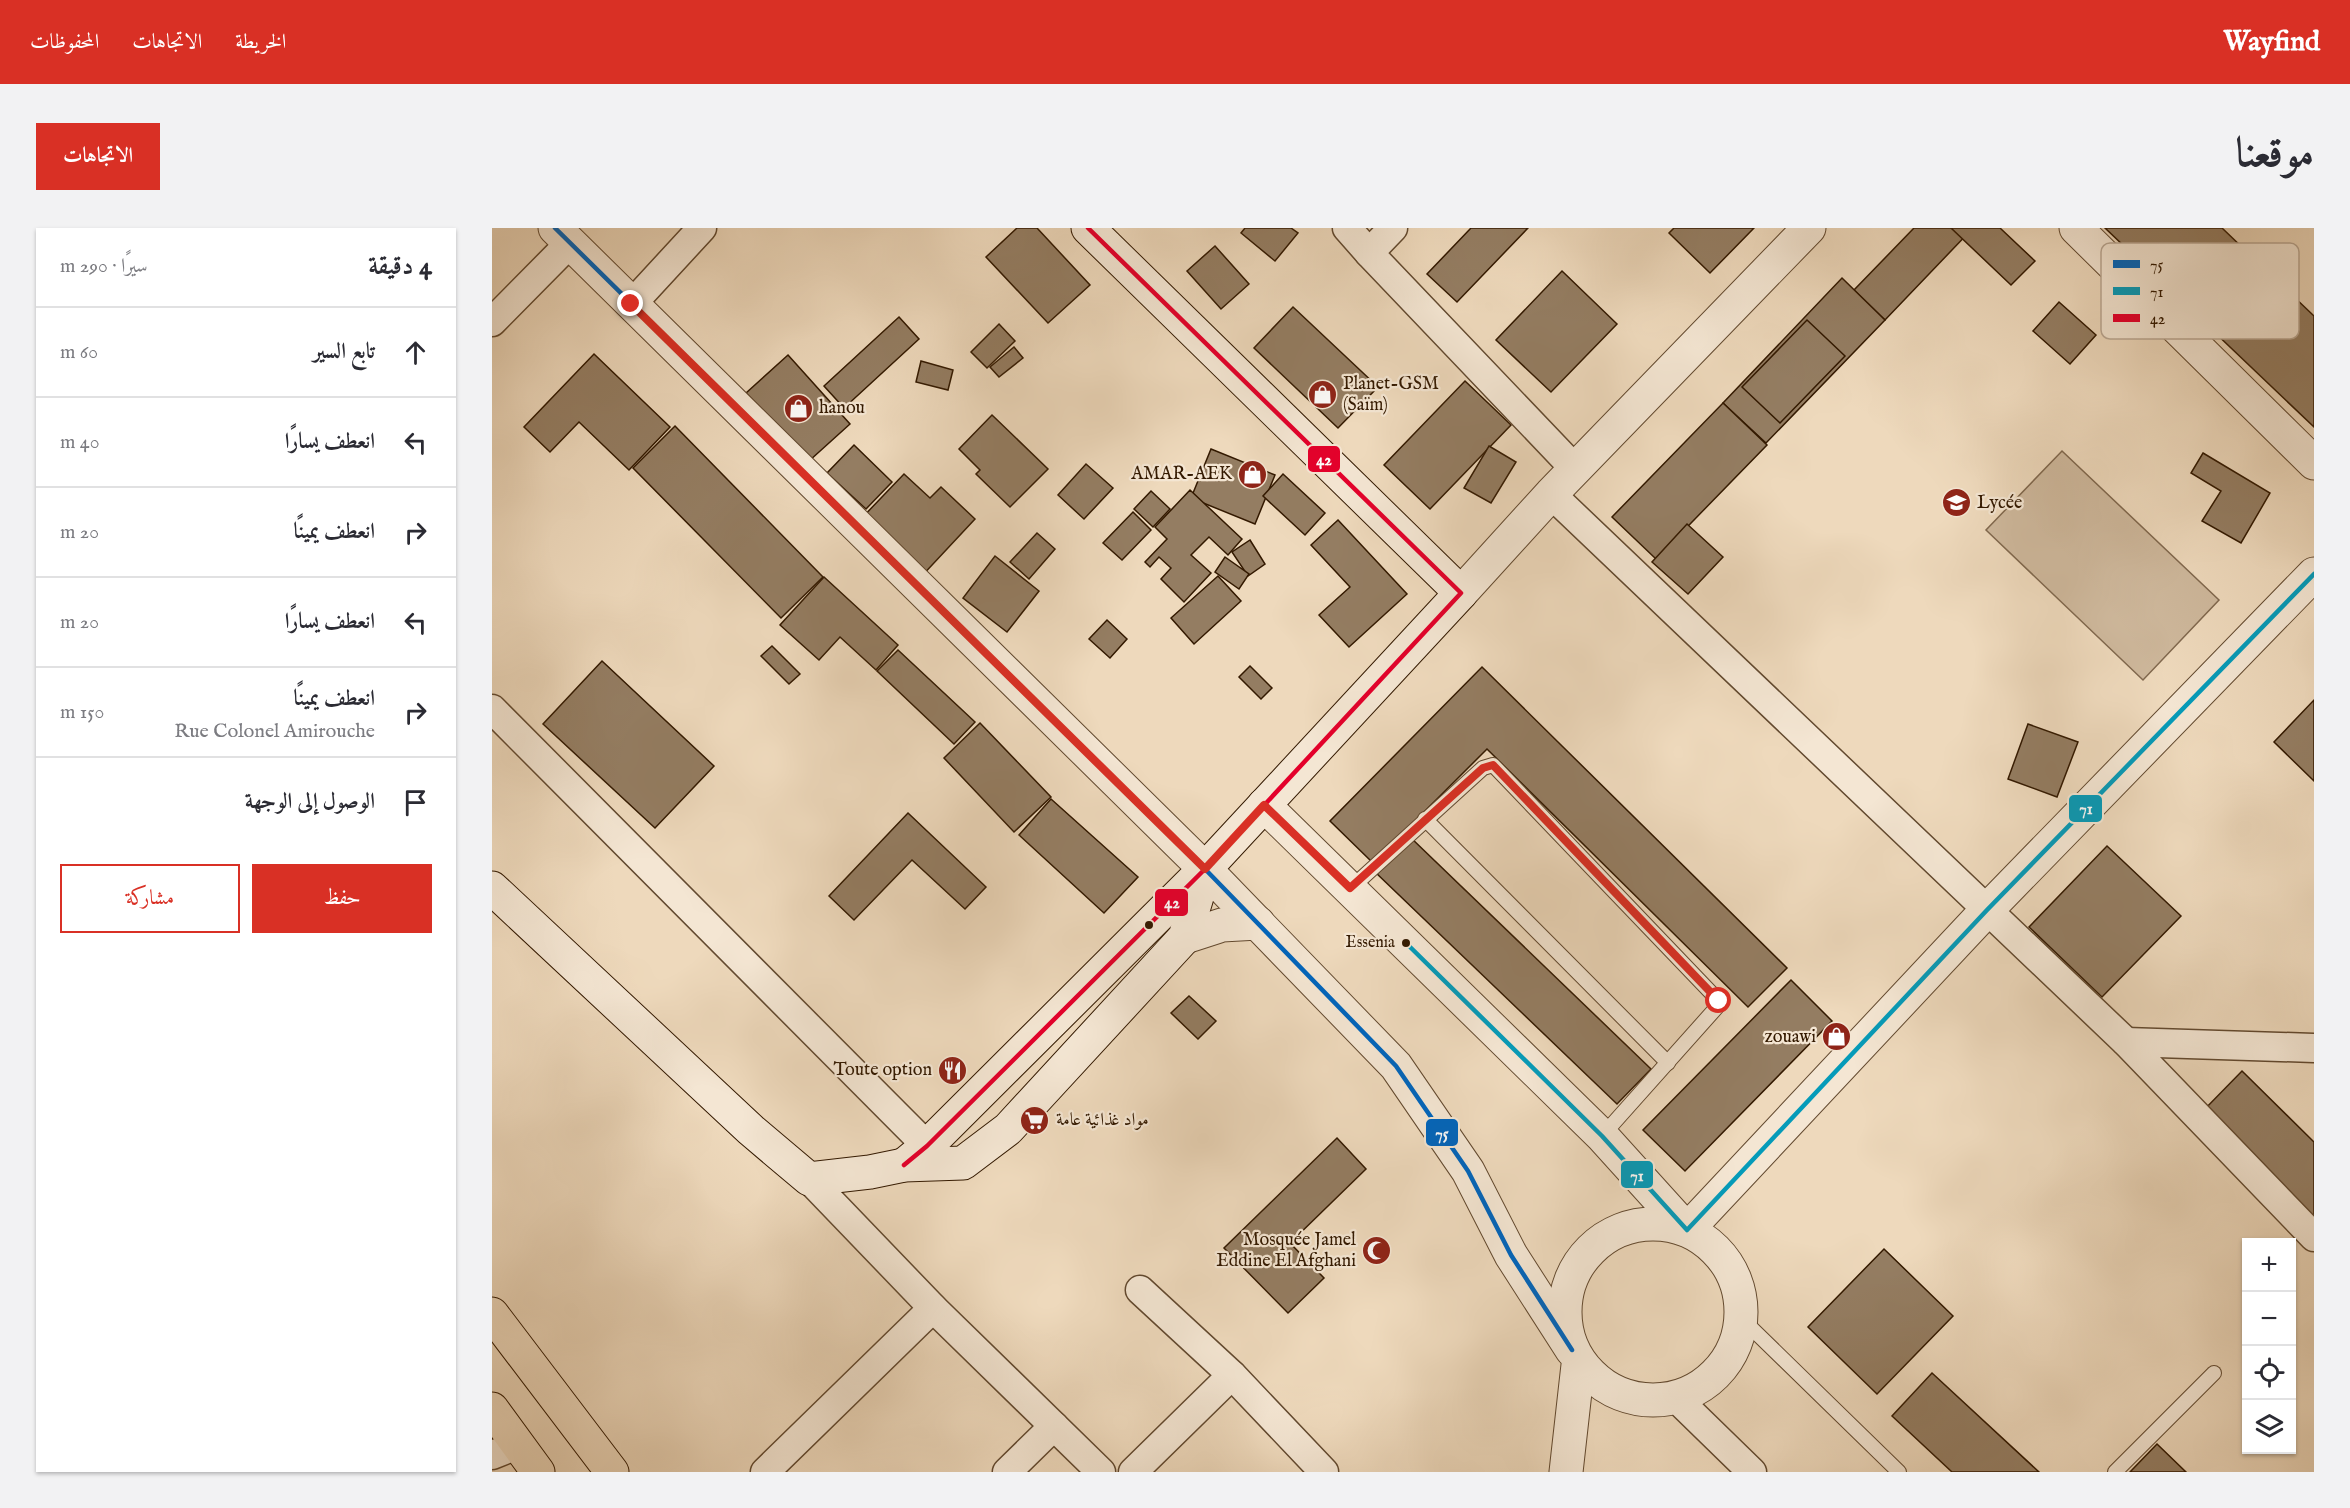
<!DOCTYPE html>
<html lang="ar">
<head>
<meta charset="utf-8">
<style>
  body { margin:0; font-family:"IM FELL English",Amiri,serif; background:#f2f2f3; color:#2b2b33; direction:rtl }
  .controls { position:absolute; right:18px; bottom:18px; display:grid; overflow:hidden; border-radius:0px; box-shadow:0 2px 4px #0004 }
  .controls button { width:54px; height:54px; display:grid; place-items:center; padding:0; border:0; border-bottom:2px solid #e1e1e2; background:#fff; color:#2b2b33; font:30px sans-serif }
  .stop { position:absolute; width:18px; height:18px; margin:-14px; border:4px solid #d93025; border-radius:50%; background:#fff }
  .stop.end { background:#d93025; border-color:#fff; box-shadow:0 2px 6px #0008 }
  .list { margin:0; padding:0; list-style:none }
  h2 { display:flex; justify-content:space-between; align-items:center; height:78px; margin:0; padding:0 24px; font-size:26px }
  h2 small { font-size:20px; font-weight:400; color:#7c7c81 }
  .list li { display:grid; grid-template-columns:39px 1fr auto; gap:18px; align-items:center; box-sizing:border-box; height:90px; padding:0 24px; border-top:2px solid #e1e1e2 }
  .list b { display:block; font-size:22px; white-space:nowrap }
  .list p { margin:0; font-size:20px; white-space:nowrap; color:#7c7c81 }
  .list em { font-size:20px; font-style:normal; color:#7c7c81 }
  .actions { display:flex; gap:12px; padding:18px 24px }
  .actions a { flex:1; padding:14px 0; border:2px solid #d93025; border-radius:0px; text-align:center; font-size:21px; color:#d93025 }
  .actions .main { background:#d93025; color:#fff }
  .icon { flex:none; width:33px; height:33px; fill:none; stroke:currentColor; stroke-width:2; stroke-linecap:round; stroke-linejoin:round }
  .map { position:relative; flex:none; width:1822px; height:1244px; overflow:hidden; direction:ltr; border-radius:0px }
  header { display:flex; align-items:center; gap:36px; box-sizing:border-box; height:84px; padding:0 30px; background:#d93025; color:#fff }
  header strong { font-size:28px }
  nav { display:flex; gap:33px; margin-inline-start:auto; font-size:21px }
  .intro { display:flex; align-items:center; justify-content:space-between; box-sizing:border-box; height:144px; padding:0 36px }
  h1 { margin:0; font-size:42px }
  .button { padding:15px 27px; border-radius:0px; background:#d93025; color:#fff; font-size:21px; font-weight:700 }
  main { display:flex; gap:36px; padding:0 36px }
  aside { flex:1; background:#fff; border-radius:0px; box-shadow:0 2px 4px #0004 }
  .map>svg:first-child { display:block }
  .green { fill:#ceb89c; stroke:#80684e; stroke-width:1.5 }
  .building { fill:#947d62; stroke:#331900; stroke-width:1.5 }
  .lines { fill:none; stroke-linecap:round; stroke-linejoin:round }
  .service-casing { stroke:#62492f; stroke-width:16 }
  .minor-casing { stroke:#62492f; stroke-width:31 }
  .tertiary-casing { stroke:#62492f; stroke-width:35 }
  .secondary-casing { stroke:#331900; stroke-width:35 }
  .motorway-casing { stroke:#331900; stroke-width:35 }
  .service { stroke:#f4e6d3; stroke-width:14 }
  .minor { stroke:#f4e6d3; stroke-width:28 }
  .tertiary { stroke:#f4e6d3; stroke-width:33 }
  .secondary { stroke:#f4e6d3; stroke-width:33 }
  .motorway { stroke:#eed9bc; stroke-width:33 }
  .bus-1-casing { stroke:#f4e6d3; stroke-width:9 }
  .bus-2-casing { stroke:#f4e6d3; stroke-width:9 }
  .bus-3-casing { stroke:#f4e6d3; stroke-width:9 }
  .bus-1 { stroke:#0065bd; stroke-width:4.5 }
  .bus-2 { stroke:#059bb9; stroke-width:4.5 }
  .bus-3 { stroke:#e4002b; stroke-width:4.5 }
  .route { stroke:#d93025; stroke-width:8 }
  .bus-dot { fill:#331900; stroke:#f4e6d3; stroke-width:2 }
  .labels { text-anchor:middle; dominant-baseline:central; stroke-width:4.5; stroke-linejoin:round; paint-order:stroke }
  .bus-label { font-size:16px; fill:#331900; stroke:#f4e6d3; text-anchor:end }
  .poi-label { font-size:18px; fill:#331900; stroke:#f4e6d3; text-anchor:start }
  .key { fill:#f4e6d3; stroke:#baa894; stroke-width:1.5 }
  .key-label { font-size:16px; fill:#331900 }
  .line-badge { stroke:#f4e6d3; stroke-width:2 }
  .badge-label { font-size:16px; text-anchor:middle; font-weight:bold; fill:#fff }
</style>
</head>
<body>
<header>
<strong>Wayfind</strong>
<nav><a>الخريطة</a><a>الاتجاهات</a><a>المحفوظات</a></nav>
</header>
<div class="intro"><h1>موقعنا</h1><a class="button">الاتجاهات</a></div>
<main>
<div class="map">
<svg width="1822" height="1244" viewBox="0 0 1822 1244">
  <rect width="100%" height="100%" fill="#eed9bc"/>
  <filter id="stains"><feTurbulence type="fractalNoise" baseFrequency=".00333" numOctaves="4"/><feColorMatrix values="0 0 0 0 .2 0 0 0 0 .09 0 0 0 0 .02 0 0 0 .5 -.17"/></filter>
  <radialGradient id="worn" r=".72"><stop offset=".6" stop-color="#630" stop-opacity="0"/><stop offset="1" stop-color="#630" stop-opacity=".3"/></radialGradient>
  <!-- green -->
  <path class="green" d="M1570,223L1727,372L1651,452L1494,302Z"/>
  <!-- building -->
  <g class="building">
    <path d="M525,0H545L598,57L556,95L494,29Z"/>
    <path d="M753,0H799L806,5L783,33L749,5Z"/>
    <path d="M979,0H1036L965,74L935,46Z"/>
    <path d="M1182,0H1262L1218,45L1177,5Z"/>
    <path d="M1422,0H1481L1393,92L1362,62Z"/>
    <path d="M1459,0H1508L1543,33L1519,57Z"/>
    <path d="M1613,0H1730L1822,88V199Z"/>
    <path d="M723,18L757,56L729,81L695,43Z"/>
    <path d="M1070,43L1125,96L1059,164L1004,112Z"/>
    <path d="M1350,50L1393,92L1274,215L1231,175Z"/>
    <path d="M1567,74L1604,107L1578,136L1541,103Z"/>
    <path d="M801,79L886,159L846,200L762,120Z"/>
    <path d="M407,89L427,111L352,180L332,158Z"/>
    <path d="M1315,92L1353,128L1288,195L1250,159Z"/>
    <path d="M507,96L523,113L495,140L479,124Z"/>
    <path d="M522,119L531,130L507,149L498,139Z"/>
    <path d="M102,126L178,199L137,242L87,194L58,224L32,199Z"/>
    <path d="M296,127L358,196L317,233L254,165Z"/>
    <path d="M429,133L461,142L456,162L424,154Z"/>
    <path d="M973,153L1019,197L938,281L892,237Z"/>
    <path d="M1231,175L1275,217L1164,331L1120,289Z"/>
    <path d="M500,187L556,241L518,279L484,246L488,242L467,221Z"/>
    <path d="M183,198L331,349L289,390L141,240Z"/>
    <path d="M362,217L400,254L374,281L335,245Z"/>
    <path d="M997,218L1024,234L999,275L972,260Z"/>
    <path d="M719,221L783,247L763,296L699,270Z"/>
    <path d="M1711,225L1778,265L1749,315L1710,293L1729,263L1699,245Z"/>
    <path d="M594,236L621,260L592,291L566,267Z"/>
    <path d="M412,246L438,270L449,259L483,291L427,351L366,294Z"/>
    <path d="M791,246L833,285L813,307L771,268Z"/>
    <path d="M698,262L750,311L736,327L717,309L699,327L719,345L692,374L669,351L679,340L667,329L658,339L653,334L675,311L663,299Z"/>
    <path d="M659,263L678,281L661,299L642,281Z"/>
    <path d="M641,284L659,302L630,332L611,315Z"/>
    <path d="M846,292L915,366L857,419L827,387L858,359L819,317Z"/>
    <path d="M1195,296L1231,329L1196,366L1160,334Z"/>
    <path d="M545,305L563,321L537,351L518,334Z"/>
    <path d="M758,312L773,336L756,348L740,324Z"/>
    <path d="M503,328L547,363L515,404L471,370Z"/>
    <path d="M733,329L757,346L747,361L723,344Z"/>
    <path d="M726,348L749,373L702,416L679,390Z"/>
    <path d="M332,349L406,417L384,442L348,409L327,432L288,397Z"/>
    <path d="M615,392L635,411L618,430L597,411Z"/>
    <path d="M280,418L308,446L297,456L269,428Z"/>
    <path d="M406,422L483,494L462,516L385,443Z"/>
    <path d="M110,433L222,538L163,600L51,496Z"/>
    <path d="M758,438L780,460L769,471L747,449Z"/>
    <path d="M990,439L1295,740L1256,779L995,521L881,635L838,593Z"/>
    <path d="M1822,472V553L1782,514Z"/>
    <path d="M488,495L559,569L522,604L452,530Z"/>
    <path d="M1536,496L1586,514L1565,569L1516,551Z"/>
    <path d="M559,571L646,649L612,685L527,607Z"/>
    <path d="M416,585L494,659L473,681L420,632L362,692L337,668Z"/>
    <path d="M917,608L1159,841L1125,876L882,643Z"/>
    <path d="M1615,618L1689,688L1610,769L1537,699Z"/>
    <path d="M1299,752L1340,793L1193,943L1151,902Z"/>
    <path d="M697,768L724,793L706,811L679,785Z"/>
    <path d="M1750,843L1822,914V997L1709,885Z"/>
    <path d="M845,910L874,941L798,1015L832,1050L796,1085L732,1020Z"/>
    <path d="M1392,1021L1461,1088L1385,1166L1316,1099Z"/>
    <path d="M1440,1145L1547,1244H1460L1400,1188Z"/>
    <path d="M1665,1216L1694,1244H1638Z"/>
  </g>
  <g class="lines">
    <defs>
      <g id="service">
        <path d="M933,591L1176,835"/>
        <path d="M859,660L991,540L1001,537L1227,773L1225,779L1110,908"/>
        <path d="M1249,1090L1407,1244"/>
        <path d="M1623,1244L1722,1145"/>
      </g>
      <g id="minor">
        <path d="M855,0L877,25"/>
        <path d="M901,0L877,25L1083,241"/>
        <path d="M139,77L210,0"/>
        <path d="M0,94L78,15"/>
        <path d="M1059,266L1634,814L1822,1009"/>
        <path d="M0,481L435,918"/>
        <path d="M1634,814L1822,820"/>
        <path d="M317,951L441,1080L609,1244"/>
        <path d="M648,1062L740,1147L832,1244"/>
        <path d="M1183,1169L1260,1244"/>
        <path d="M0,1227L25,1217"/>
        <path d="M273,1244L441,1080"/>
        <path d="M515,1244L562,1198"/>
        <path d="M641,1244L740,1147"/>
      </g>
      <g id="tertiary">
        <path d="M63,0L713,641L904,838L976,943L1019,1027L1080,1122"/>
        <path d="M1584,0L1822,235"/>
        <path d="M969,365L1059,266L1317,0"/>
        <path d="M772,577L1110,908L1195,1002L1495,682L1822,346"/>
        <path d="M693,709L730,697L766,695"/>
        <circle cx="1161" cy="1084" r="88"/>
        <path d="M1074,1244L1086,1137"/>
      </g>
      <g id="secondary">
        <path d="M0,660L259,902L317,951L378,944L412,937L471,935L516,901L693,709L712,645"/>
        <path d="M412,937L435,918L713,641L969,365L596,0"/>
      </g>
      <g id="motorway">
        <path d="M0,1086L120,1244"/>
        <path d="M0,1181L46,1244"/>
      </g>
    </defs>
    <!-- service casing -->
    <use href="#service" class="service-casing"/>
    <!-- minor casing -->
    <use href="#minor" class="minor-casing"/>
    <!-- tertiary casing -->
    <use href="#tertiary" class="tertiary-casing"/>
    <!-- secondary casing -->
    <use href="#secondary" class="secondary-casing"/>
    <!-- motorway casing -->
    <use href="#motorway" class="motorway-casing"/>
    <!-- service -->
    <use href="#service" class="service"/>
    <!-- minor -->
    <use href="#minor" class="minor"/>
    <!-- tertiary -->
    <use href="#tertiary" class="tertiary"/>
    <!-- secondary -->
    <use href="#secondary" class="secondary"/>
    <!-- motorway -->
    <use href="#motorway" class="motorway"/>
    <defs>
      <path id="bus-1" d="M63,0L713,641L904,838L976,943L1019,1027L1080,1122"/>
      <path id="bus-2" d="M914,715L1110,908L1195,1002L1495,682L1822,346"/>
      <path id="bus-3" d="M412,937L435,918L713,641L969,365L596,0"/>
    </defs>
    <!-- bus-1 casing -->
    <use href="#bus-1" class="bus-1-casing"/>
    <!-- bus-2 casing -->
    <use href="#bus-2" class="bus-2-casing"/>
    <!-- bus-3 casing -->
    <use href="#bus-3" class="bus-3-casing"/>
    <!-- bus-1 -->
    <use href="#bus-1" class="bus-1"/>
    <!-- bus-2 -->
    <use href="#bus-2" class="bus-2"/>
    <!-- bus-3 -->
    <use href="#bus-3" class="bus-3"/>
  </g>
  <g class="lines">
    <!-- route -->
    <path class="route" d="M139,76L713,641L772,577L858,660L991,540L1001,537L1227,773"/>
  </g>
  <!-- icons -->
  <defs>
    <symbol id="shop-disc" viewBox="-11 -11 22 22"><circle r="9.5" fill="#8f2418" stroke="#f4e6d3"/><path d="M-5-2.5h2.3a2.7 3.5 0 0 1 5.4 0H5L5.5 6h-11ZM-1.5-2.5h3a1.5 2.3 0 0 0-3 0Z" fill="#fff"/></symbol>
    <symbol id="school-disc" viewBox="-11 -11 22 22"><circle r="9.5" fill="#8f2418" stroke="#f4e6d3"/><path d="M0-5L7-2L0 1L-7-2ZM-4 1L0 2.5L4 1V4Q0 6-4 4Z" fill="#fff"/></symbol>
    <symbol id="restaurant-disc" viewBox="-11 -11 22 22"><circle r="9.5" fill="#8f2418" stroke="#f4e6d3"/><path d="M-5-6h1v4h1v-4h1v4h1v-4h1v5L-1.5 .5V6h-2V.5L-5-1ZM5-6V6H3V1.5H1.5Q1.5-4 5-6Z" fill="#fff"/></symbol>
    <symbol id="supermarket-disc" viewBox="-11 -11 22 22"><circle r="9.5" fill="#8f2418" stroke="#f4e6d3"/><path d="M-6-5.5h2.5l.6 2H6L4.5 2H-2.5L-4.4-4H-6ZM-1.5 3.2a1.3 1.3 0 1 0 .1 0ZM3 3.2a1.3 1.3 0 1 0 .1 0Z" fill="#fff"/></symbol>
    <symbol id="mosque-disc" viewBox="-11 -11 22 22"><circle r="9.5" fill="#8f2418" stroke="#f4e6d3"/><path d="M3.5-4.9A6 6 0 1 0 3.5 4.9A5 5 0 1 1 3.5-4.9Z" fill="#fff"/></symbol>
  </defs>
  <g fill-rule="evenodd">
    <use href="#shop-disc" x="814" y="150" width="33" height="33"/>
    <use href="#shop-disc" x="290" y="164" width="33" height="33"/>
    <use href="#shop-disc" x="744" y="230" width="33" height="33"/>
    <use href="#school-disc" x="1448" y="258" width="33" height="33"/>
    <use href="#shop-disc" x="1328" y="792" width="33" height="33"/>
    <use href="#restaurant-disc" x="444" y="826" width="33" height="33"/>
    <use href="#supermarket-disc" x="526" y="876" width="33" height="33"/>
    <use href="#mosque-disc" x="868" y="1006" width="33" height="33"/>
  </g>
  <!-- markers -->
  <g class="bus-dot">
    <circle cx="657" cy="697" r="5"/>
    <circle cx="914" cy="715" r="5"/>
  </g>
  <g class="labels">
    <!-- bus labels -->
    <g class="bus-label">
      <text x="903" y="715">Essenia</text>
    </g>
    <!-- poi labels -->
    <g class="poi-label">
      <text x="851" y="156">Planet-GSM<tspan x="851" dy="21">(Saïm)</tspan></text>
      <text x="327" y="180">hanou</text>
      <text x="740" y="246" text-anchor="end">AMAR-AEK</text>
      <text x="1485" y="275">Lycée</text>
      <text x="1324" y="809" text-anchor="end">zouawi</text>
      <text x="440" y="842" text-anchor="end">Toute option</text>
      <text x="564" y="892">مواد غذائية عامة</text>
      <text x="864" y="1012" text-anchor="end">Mosquée Jamel<tspan x="864" dy="21">Eddine El Afghani</tspan></text>
    </g>
  </g>
  <!-- legend -->
  <rect x="1609" y="15" width="198" height="96" rx="9" class="key"/>
  <rect x="1621" y="32" width="27" height="8" fill="#0065bd"/>
  <rect x="1621" y="59" width="27" height="8" fill="#059bb9"/>
  <rect x="1621" y="86" width="27" height="8" fill="#e4002b"/>
  <g class="key-label">
    <text x="1658" y="42">75</text>
    <text x="1658" y="69">71</text>
    <text x="1658" y="96">42</text>
  </g>
  <g class="line-badge">
    <rect x="815" y="217" width="34" height="28" rx="6" fill="#e4002b"/>
    <rect x="1576" y="566" width="35" height="29" rx="6" fill="#059bb9"/>
    <rect x="662" y="660" width="35" height="29" rx="6" fill="#e4002b"/>
    <rect x="933" y="890" width="34" height="29" rx="6" fill="#0065bd"/>
    <rect x="1128" y="932" width="34" height="29" rx="6" fill="#059bb9"/>
  </g>
  <g class="badge-label">
    <text x="832" y="237">42</text>
    <text x="1594" y="586">71</text>
    <text x="680" y="680">42</text>
    <text x="950" y="911">75</text>
    <text x="1145" y="953">71</text>
  </g>
  <rect width="100%" height="100%" filter="url(#stains)"/>
  <rect width="100%" height="100%" fill="url(#worn)"/>
</svg>
<div class="controls">
<button>+</button>
<button>−</button>
<button><svg class="icon" aria-label="locate" viewBox="0 0 24 24"><circle cx="12" cy="12" r="6"/><path d="M12 2v4M12 18v4M2 12h4M18 12h4"/></svg></button>
<button><svg class="icon" aria-label="layers" viewBox="0 0 24 24"><path d="M12 4l9 5-9 5-9-5zM3 14l9 5 9-5"/></svg></button>
</div>
<div class="stop" style="left:1227px;top:773px"></div>
<div class="stop end" style="left:139px;top:76px"></div>
</div>
<aside>
<h2>4 دقيقة<small>سيرًا · 290 m</small></h2>
<ul class="list">
<li><svg class="icon" aria-label="ahead" viewBox="0 0 24 24"><path d="M12 20V5M6 11l6-6 6 6"/></svg><div><b>تابع السير</b></div><em>60 m</em></li>
<li><svg class="icon" aria-label="left" viewBox="0 0 24 24"><path d="M17 20v-9H6M10 6l-5 5 5 5"/></svg><div><b>انعطف يسارًا</b></div><em>40 m</em></li>
<li><svg class="icon" aria-label="right" viewBox="0 0 24 24"><path d="M7 20v-9h11M14 6l5 5-5 5"/></svg><div><b>انعطف يمينًا</b></div><em>20 m</em></li>
<li><svg class="icon" aria-label="left" viewBox="0 0 24 24"><path d="M17 20v-9H6M10 6l-5 5 5 5"/></svg><div><b>انعطف يسارًا</b></div><em>20 m</em></li>
<li><svg class="icon" aria-label="right" viewBox="0 0 24 24"><path d="M7 20v-9h11M14 6l5 5-5 5"/></svg><div><b>انعطف يمينًا</b><p>Rue Colonel Amirouche</p></div><em>150 m</em></li>
<li><svg class="icon" aria-label="arrive" viewBox="0 0 24 24"><path d="M6 21V4h12l-3 4 3 4H6"/></svg><div><b>الوصول إلى الوجهة</b></div></li>
</ul>
<div class="actions"><a class="main">حفظ</a><a>مشاركة</a></div>
</aside>
</main>
</body>
</html>
